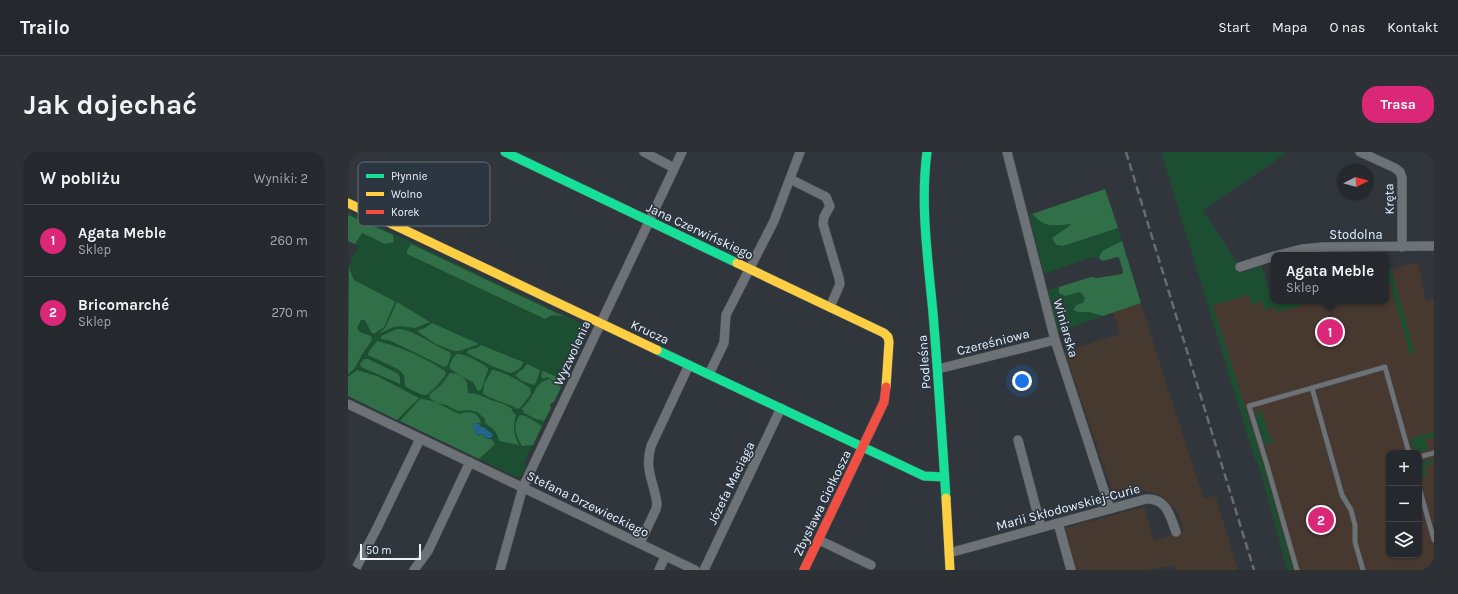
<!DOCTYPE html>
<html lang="pl">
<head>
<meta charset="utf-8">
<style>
  body { margin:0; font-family:Karla,sans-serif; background:#2d3035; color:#f1f3f6 }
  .controls { position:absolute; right:12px; bottom:12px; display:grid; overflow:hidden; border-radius:8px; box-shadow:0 1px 3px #0004 }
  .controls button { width:36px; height:36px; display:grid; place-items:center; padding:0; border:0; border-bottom:1px solid #424449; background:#25282d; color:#f1f3f6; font:20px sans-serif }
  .compass { position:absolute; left:990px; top:12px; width:36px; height:36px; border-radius:50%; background:#25282d; box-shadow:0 1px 3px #0004; rotate:85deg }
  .scale { position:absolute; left:12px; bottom:10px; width:61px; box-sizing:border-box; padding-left:4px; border:2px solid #eaf1f8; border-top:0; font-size:11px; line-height:14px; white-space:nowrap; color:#eaf1f8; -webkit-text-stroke:3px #2c3641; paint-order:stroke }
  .you { position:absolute; left:674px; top:229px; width:14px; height:14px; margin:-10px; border:3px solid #fff; border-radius:50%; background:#1a73e8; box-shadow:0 0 0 6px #1a73e833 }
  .badge { display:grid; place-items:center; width:26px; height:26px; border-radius:50%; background:#db2777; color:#fff; font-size:13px; font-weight:700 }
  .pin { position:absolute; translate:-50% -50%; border:2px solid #fff; box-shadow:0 1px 4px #0006 }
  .popup { position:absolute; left:923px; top:100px; width:118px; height:52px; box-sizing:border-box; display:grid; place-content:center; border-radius:8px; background:#25282d; filter:drop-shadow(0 1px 3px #0005); font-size:13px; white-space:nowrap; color:#a3a6aa }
  .popup b { font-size:15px; color:#f1f3f6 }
  .popup::after { content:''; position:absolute; left:50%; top:100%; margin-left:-8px; border:8px solid transparent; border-top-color:#25282d }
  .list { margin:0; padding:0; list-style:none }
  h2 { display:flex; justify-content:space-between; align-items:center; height:52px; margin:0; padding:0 16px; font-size:17px }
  h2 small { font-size:13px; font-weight:400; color:#a3a6aa }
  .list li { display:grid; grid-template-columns:26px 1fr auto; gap:12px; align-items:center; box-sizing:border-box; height:72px; padding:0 16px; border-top:1px solid #424449 }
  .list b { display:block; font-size:15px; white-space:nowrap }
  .list p { margin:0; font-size:13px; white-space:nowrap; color:#a3a6aa }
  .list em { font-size:13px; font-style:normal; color:#a3a6aa }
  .icon { flex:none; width:22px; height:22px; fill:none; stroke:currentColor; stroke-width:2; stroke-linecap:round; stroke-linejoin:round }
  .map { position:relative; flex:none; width:1086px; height:418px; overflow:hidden; border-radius:16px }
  header { display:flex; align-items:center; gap:24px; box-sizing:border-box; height:56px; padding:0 20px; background:#25282d; border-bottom:1px solid #424449 }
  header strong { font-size:19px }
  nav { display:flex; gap:22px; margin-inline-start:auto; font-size:14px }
  .intro { display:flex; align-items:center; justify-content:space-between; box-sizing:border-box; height:96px; padding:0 24px }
  h1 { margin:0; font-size:28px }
  .button { padding:10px 18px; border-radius:16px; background:#db2777; color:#fff; font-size:14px; font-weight:700 }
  main { display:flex; gap:24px; padding:0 24px }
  aside { flex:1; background:#25282d; border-radius:16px; box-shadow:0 1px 3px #0004 }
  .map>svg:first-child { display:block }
  .commercial { fill:#473930; fill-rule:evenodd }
  .industrial { fill:#46392f }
  .green { fill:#1c4e31 }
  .forest { fill:#316f48 }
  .water { fill:#22648f }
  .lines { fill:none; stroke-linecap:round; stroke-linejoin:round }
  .lane-casing { stroke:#50555a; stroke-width:5.5 }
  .street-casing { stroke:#50555a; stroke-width:10 }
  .fast-casing { stroke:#50555a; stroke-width:10 }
  .slow-casing { stroke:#50555a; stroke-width:10 }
  .jam-casing { stroke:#50555a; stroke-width:10 }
  .lane { stroke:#6d7277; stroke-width:4.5 }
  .street { stroke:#6d7277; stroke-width:9 }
  .fast { stroke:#16e098; stroke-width:9 }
  .slow { stroke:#ffcf43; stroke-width:9 }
  .jam { stroke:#f24e42; stroke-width:9 }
  .rail { stroke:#676c70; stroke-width:2.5; stroke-dasharray:8 4; stroke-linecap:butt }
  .labels { text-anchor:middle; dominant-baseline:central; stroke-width:3.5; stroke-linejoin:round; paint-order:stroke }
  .street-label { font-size:13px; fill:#eaf1f8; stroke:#2c3641 }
  .key { fill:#2c3641; stroke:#656e78; stroke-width:1 }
  .key-label { font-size:11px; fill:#eaf1f8 }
</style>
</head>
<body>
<header>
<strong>Trailo</strong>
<nav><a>Start</a><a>Mapa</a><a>O nas</a><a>Kontakt</a></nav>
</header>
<div class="intro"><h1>Jak dojechać</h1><a class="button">Trasa</a></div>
<main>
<aside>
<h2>W pobliżu<small>Wyniki: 2</small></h2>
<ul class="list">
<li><span class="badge">1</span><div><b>Agata Meble</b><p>Sklep</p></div><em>260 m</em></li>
<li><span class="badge">2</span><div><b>Bricomarché</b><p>Sklep</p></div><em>270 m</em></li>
</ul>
</aside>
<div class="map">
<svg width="1086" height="418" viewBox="0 0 1086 418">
  <rect width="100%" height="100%" fill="#31363c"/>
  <!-- commercial -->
  <path class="commercial" d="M1070,110L1078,150L1086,147V418H939L911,314L907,308L854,135L914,114L924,150L1038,149V119ZM1041,301H1071V403H1041Z"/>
  <!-- industrial -->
  <path class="industrial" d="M793,151L820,237L856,347L867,343L890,418H828L826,413L801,418H727L716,376L796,355L806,388L836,379L829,358L815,345L795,338L768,350L717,200L772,182L765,160Z"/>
  <!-- green -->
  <g class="green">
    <path d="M813,0H940L855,58L888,109L893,121L914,114L924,150L967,149L929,160L927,155L917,158L914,149L904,153L901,143L865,153L916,315L945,418H939L911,314L907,308Z"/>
    <path d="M0,60L239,174C233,188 226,201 220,215C215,227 213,244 202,252L203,256L176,311L178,314L173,324L168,325L0,244V116L10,94L0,89Z"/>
    <path d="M681,62H684L686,64L706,74L723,71L720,75L704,86L708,93L715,94L770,76L774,89L754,99L751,106L745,105L696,122Z"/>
    <path d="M1043,117L1067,201L1062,202L1041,128L1038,129V119Z"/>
    <path d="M711,135V141L732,140L737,146L735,151L728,153L725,158L730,160H741L755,164L710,180L700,138Z"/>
    <path d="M910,258L913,259L922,286L924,289H930L917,293L908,268Z"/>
    <path d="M1086,280V285L1077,287L1080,298L1071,300L1064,294L1062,287Z"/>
    <path d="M1083,307L1084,312L1077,314L1079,324L1073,326C1071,317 1073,309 1083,307Z"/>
  </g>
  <!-- forest -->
  <g class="forest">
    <path d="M757,37L770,76L715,94L708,93L704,86L720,75L723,72C705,74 697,76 684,62Z"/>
    <path d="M0,63L45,83L46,90L37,92L14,81L7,92L0,89Z"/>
    <path d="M774,89L793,151L755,164L741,160H730L725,158L728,153L735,151L737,146L732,140L717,144L711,141V135L743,125L749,126L774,122L775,118L771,106L769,105L755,109L751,106L754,99Z"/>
    <path d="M63,92L217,165C209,163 204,162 197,167L59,102V99Z"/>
    <path d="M1,116L6,128L46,149L47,150L36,175L26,182L23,180L17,168H13L9,176L12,180L23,184L24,188L15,201L6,217L0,222Z"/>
    <path d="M49,150L82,170L67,176L52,174L46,175L30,182L37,176Z"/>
    <path d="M84,171L131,192L111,199H106L88,192L70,180L71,178L77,176Z"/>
    <path d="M49,177C64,176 86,194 102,200L103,204L99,214L96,215L68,201L43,189L33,187V184Z"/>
    <path d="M29,189C53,195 76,205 97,219L98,222C95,227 83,241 78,243C74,244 60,236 57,234L56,223L50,217L20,203L21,199Z"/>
    <path d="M133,193L175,210C174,217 168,219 162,221L144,214L119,201L120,198L129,196Z"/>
    <path d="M109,202C116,201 134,211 140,216V218L133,238L130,239L125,230C122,229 104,219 102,216C101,212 105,205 109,202Z"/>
    <path d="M16,207H20L49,221L52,225V232L13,215L12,212Z"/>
    <path d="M179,212L190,217L192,219L189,228L186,233L174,229L167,223L175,217Z"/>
    <path d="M9,218L29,224L71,246L49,268L0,244V225Z"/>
    <path d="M144,218C152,218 175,230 182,236L183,242L172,256L170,257C158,251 146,248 135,242L136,232Z"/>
    <path d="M195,219L216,228L215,231L208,230L199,225L195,227L193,224Z"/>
    <path d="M102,221C116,222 120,228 120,241L129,242L143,248L156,252L164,257V259L168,263C165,275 165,281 171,293L151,289C150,280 144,276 137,271V267L129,260L121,258L110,259L98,253L89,251L81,246L82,242L94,232Z"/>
    <path d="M201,227L213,235L206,250L202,252L203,256L196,269L188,267L176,261L174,257C176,253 180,251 182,247C190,236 187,232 201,227Z"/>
    <path d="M72,247C83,246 101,257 111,262C121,259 130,259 133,271L125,272L128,282L131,284L134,282L139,287H143L147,292L131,307L52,269Z"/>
    <path d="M172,263L178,264L194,274L185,293L174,294C168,284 164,272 172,263Z"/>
  </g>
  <!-- water -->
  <path class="water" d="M126,271L131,272L133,275H135L145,282L143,286H139L134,282L131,283L128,282L125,273Z"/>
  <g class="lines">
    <defs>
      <g id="lane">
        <path d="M964,236L994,343L1003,358L1007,373V390L1015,418"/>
        <path d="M1071,305L1086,301"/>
        <path d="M1071,335L1086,388"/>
        <path d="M949,418L919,313L901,254L1037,215L1061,301"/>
      </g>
      <g id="street">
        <path d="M296,0L326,16"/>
        <path d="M659,0L707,188L762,357"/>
        <path d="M1012,0L1047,16L1052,20L1054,26V95"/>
        <path d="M442,27L478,45L482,54L476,65L475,72L491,126L492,132L482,155"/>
        <path d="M930,103L954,97L975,95L1086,94"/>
        <path d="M892,115L926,104"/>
        <path d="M590,217L707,188"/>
        <path d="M361,222L376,191L378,163L426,69L452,0"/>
        <path d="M0,252L347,418"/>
        <path d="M670,288L693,375"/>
        <path d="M710,371L723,418"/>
        <path d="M471,388L523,413"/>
        <path d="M292,391L308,357L309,352C306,329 296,318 303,294L341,213"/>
        <path d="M601,401L798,347C819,346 822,364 828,380"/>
        <path d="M7,418L29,376L72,287"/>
        <path d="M66,418L80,399L122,310"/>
        <path d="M152,418L175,335L334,0"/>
        <path d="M311,418L317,405"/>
        <path d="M356,418L433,256"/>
      </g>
      <g id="fast">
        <path d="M157,0L389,111"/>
        <path d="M579,0C572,53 580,107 585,161C590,222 594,284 598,346"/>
        <path d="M309,198L576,324L596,325"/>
      </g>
      <g id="slow">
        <path d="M0,51L309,198"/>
        <path d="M389,111L536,181L540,185L541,190L538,235"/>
        <path d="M598,346L602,418"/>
      </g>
      <path id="jam" d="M456,418L536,250L538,235"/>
    </defs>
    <!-- lane casing -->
    <use href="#lane" class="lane-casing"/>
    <!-- street casing -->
    <use href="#street" class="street-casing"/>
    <!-- fast casing -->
    <use href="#fast" class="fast-casing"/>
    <!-- slow casing -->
    <use href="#slow" class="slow-casing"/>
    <!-- jam casing -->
    <use href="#jam" class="jam-casing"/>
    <!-- lane -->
    <use href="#lane" class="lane"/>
    <!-- street -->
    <use href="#street" class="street"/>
    <!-- fast -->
    <use href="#fast" class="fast"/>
    <!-- slow -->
    <use href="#slow" class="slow"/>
    <!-- jam -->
    <use href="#jam" class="jam"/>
    <!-- rail -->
    <path class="rail" d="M778,0L906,418"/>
  </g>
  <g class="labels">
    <!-- street labels -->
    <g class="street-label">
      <text transform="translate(1041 47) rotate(-91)">Kręta</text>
      <text transform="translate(352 79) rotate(25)">Jana Czerwińskiego</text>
      <text x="1008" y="82">Stodolna</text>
      <text transform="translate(718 176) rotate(74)">Winiarska</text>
      <text transform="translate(302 180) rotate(25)">Krucza</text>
      <text transform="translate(645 190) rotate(-14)">Czereśniowa</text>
      <text transform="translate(224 201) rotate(-65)">Wyzwolenia</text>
      <text transform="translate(576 210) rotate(-94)">Podleśna</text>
      <text transform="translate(383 331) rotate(-64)">Józefa Maciąga</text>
      <text transform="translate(474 351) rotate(-64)">Zbysława Ciołkosza</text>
      <text transform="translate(240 352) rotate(26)">Stefana Drzewieckiego</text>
      <text transform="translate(720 355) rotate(-15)">Marii Skłodowskiej-Curie</text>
    </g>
  </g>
  <!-- legend -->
  <rect x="10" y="10" width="132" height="64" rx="6" class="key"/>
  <rect x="18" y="22" width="18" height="4" fill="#16e098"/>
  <rect x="18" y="40" width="18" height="4" fill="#ffcf43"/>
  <rect x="18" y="58" width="18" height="4" fill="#f24e42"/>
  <g class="key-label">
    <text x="43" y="28">Płynnie</text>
    <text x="43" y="46">Wolno</text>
    <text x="43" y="64">Korek</text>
  </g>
</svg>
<div class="controls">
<button>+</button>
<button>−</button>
<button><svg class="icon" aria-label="layers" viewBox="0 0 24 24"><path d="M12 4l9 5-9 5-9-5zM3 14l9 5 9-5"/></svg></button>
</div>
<svg class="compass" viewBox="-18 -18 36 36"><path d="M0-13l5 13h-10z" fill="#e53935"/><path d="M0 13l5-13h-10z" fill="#a3a6aa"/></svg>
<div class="scale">50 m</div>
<div class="you"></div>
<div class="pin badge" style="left:982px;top:180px">1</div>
<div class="popup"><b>Agata Meble</b>Sklep</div>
<div class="pin badge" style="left:973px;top:368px">2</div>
</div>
</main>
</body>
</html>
